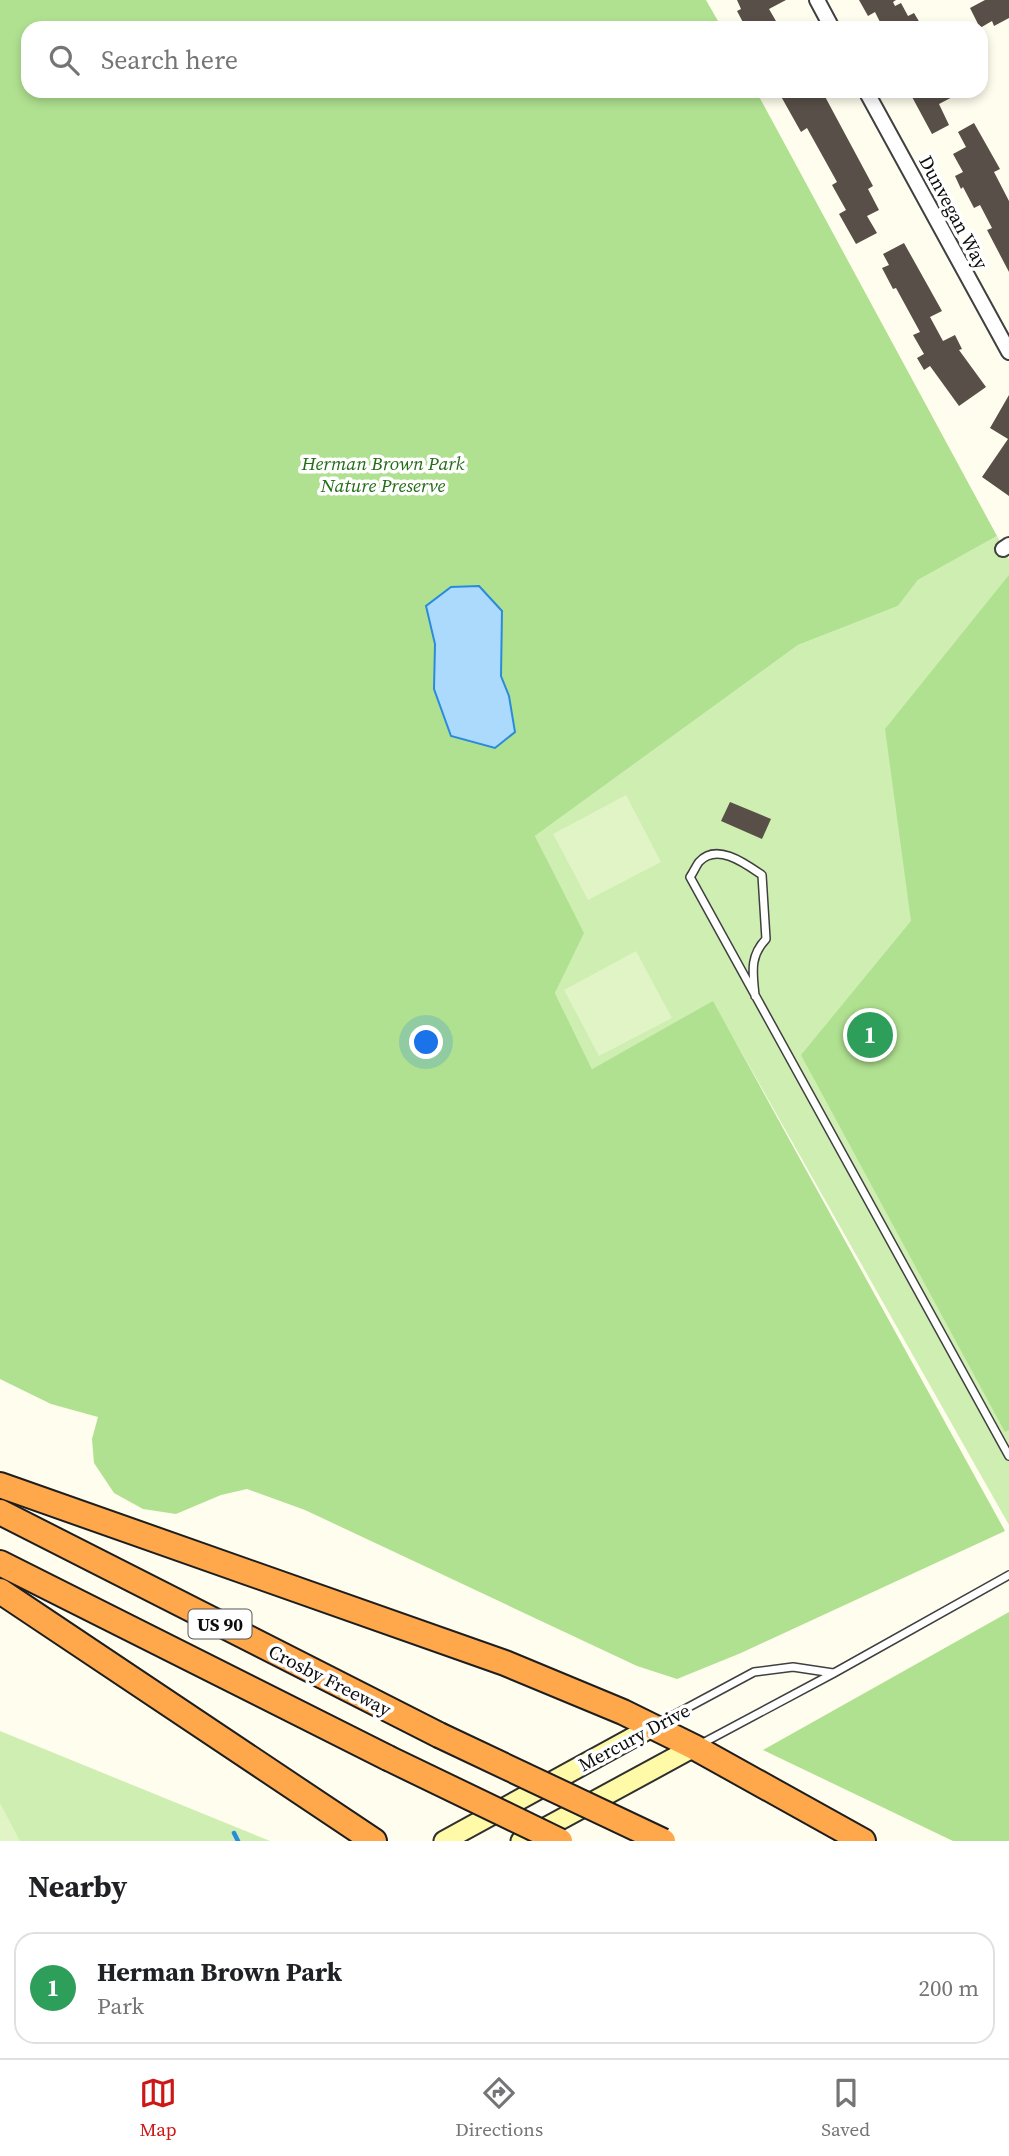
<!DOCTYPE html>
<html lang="en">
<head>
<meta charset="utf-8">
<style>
  body { margin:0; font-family:"Source Serif 4",serif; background:#f6f6f6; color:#202124 }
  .you { position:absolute; left:427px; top:1043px; width:24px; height:24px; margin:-18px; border:5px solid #fff; border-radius:50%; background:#1a73e8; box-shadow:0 0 0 10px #1a73e833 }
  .badge { display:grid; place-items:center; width:46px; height:46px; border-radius:50%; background:#cd1716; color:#fff; font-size:23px; font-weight:700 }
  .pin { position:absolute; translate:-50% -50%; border:4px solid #fff; box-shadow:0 2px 7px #0006 }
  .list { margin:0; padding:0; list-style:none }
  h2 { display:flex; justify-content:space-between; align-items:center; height:91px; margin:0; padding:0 28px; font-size:30px }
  h2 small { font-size:23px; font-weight:400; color:#757577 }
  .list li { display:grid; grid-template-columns:46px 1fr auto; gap:21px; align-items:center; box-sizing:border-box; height:112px; margin:0 14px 14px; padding:0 14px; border:2px solid #e0e0e0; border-radius:21px }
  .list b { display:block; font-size:26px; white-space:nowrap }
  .list p { margin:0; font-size:23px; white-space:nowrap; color:#757577 }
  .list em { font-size:23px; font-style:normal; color:#757577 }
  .icon { flex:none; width:38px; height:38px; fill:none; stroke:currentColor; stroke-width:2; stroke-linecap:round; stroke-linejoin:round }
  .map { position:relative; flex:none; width:1009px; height:1841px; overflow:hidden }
  .search { position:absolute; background:#fff; box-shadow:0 4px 10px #0003; left:21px; right:21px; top:21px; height:77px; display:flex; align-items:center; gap:18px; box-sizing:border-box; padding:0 24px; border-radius:21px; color:#757577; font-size:26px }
  .sheet { height:217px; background:#fff }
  nav { display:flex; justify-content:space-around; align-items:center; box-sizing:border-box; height:98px; border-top:2px solid #e0e0e0; background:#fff; font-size:19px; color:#757577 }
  nav a { display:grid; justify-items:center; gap:4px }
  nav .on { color:#cd1716 }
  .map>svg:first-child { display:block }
  .green { fill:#ceeeb2 }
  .forest { fill:#b0e190 }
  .pitch { fill:#e1f4c5 }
  .water { fill:#acdafd; stroke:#2a8bdc; stroke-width:2 }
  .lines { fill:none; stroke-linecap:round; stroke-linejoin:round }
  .stream { stroke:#2a8bdc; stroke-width:4.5 }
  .building { fill:#574f48 }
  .lane-casing { stroke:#404040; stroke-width:10 }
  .street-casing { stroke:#404040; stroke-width:18 }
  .secondary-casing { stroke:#2f2f2f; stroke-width:23 }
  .highway-casing { stroke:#1e1e1e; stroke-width:28 }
  .lane { stroke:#fff; stroke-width:7 }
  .street { stroke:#fff; stroke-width:14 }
  .secondary { stroke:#fffaa8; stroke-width:19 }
  .highway { stroke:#ffa74b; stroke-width:24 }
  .highway-bridge-casing { stroke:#1e1e1e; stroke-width:28; stroke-linecap:butt }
  .highway-bridge { stroke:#ffa74b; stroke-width:24 }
  .labels { text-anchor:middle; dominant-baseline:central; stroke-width:7; stroke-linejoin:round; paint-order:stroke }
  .shield { fill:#fff; stroke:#565656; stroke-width:2 }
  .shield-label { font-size:18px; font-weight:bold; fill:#0d0d0d }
  .street-label { font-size:19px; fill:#0d0d0d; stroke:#fff }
  .park-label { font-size:19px; font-style:italic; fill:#236c16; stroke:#fff }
</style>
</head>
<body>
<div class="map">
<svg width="1009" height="1841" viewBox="0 0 1009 1841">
  <rect width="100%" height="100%" fill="#fffded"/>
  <!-- green -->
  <g class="green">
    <path d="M997,536L1009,559V1525L713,1002L592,1069L555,993L583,933L535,836L798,645L898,606L918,580Z"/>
    <path d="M0,1731L270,1841H0Z"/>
  </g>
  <!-- forest -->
  <g class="forest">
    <path d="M0,0H706L722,28H28V91H756L997,536L918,580L898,606L798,645L535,836L584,933L555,993L592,1069L713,1001L1005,1531L741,1653L677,1679L637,1666L305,1510L247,1489L221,1495L176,1514L143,1509L114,1493L94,1463L92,1439L98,1417L51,1404L0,1379Z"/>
    <path d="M1009,575V1430L1005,1432L801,1055L911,921L885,729Z"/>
    <path d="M1009,1612V1841H953L763,1750Z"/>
  </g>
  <!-- pitch -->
  <g class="pitch">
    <path d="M626,795L661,862L588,900L553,834Z"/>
    <path d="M636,951L672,1018L599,1056L564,990Z"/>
    <path d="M0,1803L20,1841H0Z"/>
  </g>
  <!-- water -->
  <path class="water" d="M479,586L502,611L501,676L509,696L515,732L495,748L451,736L434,689L435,644L426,606L451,587Z"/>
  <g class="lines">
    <!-- stream -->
    <path class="stream" d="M234,1833L238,1841"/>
  </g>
  <!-- building -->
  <g class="building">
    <path d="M737,0H786L769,9L780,28H746L737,11L741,9Z"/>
    <path d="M859,0H896L893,2L895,6L901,3L908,16L914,13L923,28H883L875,12L868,16Z"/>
    <path d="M985,0H1009V18L994,26L992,21L980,28L970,8Z"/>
    <path d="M778,91H822L873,186L868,189L879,210L867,216L877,233L856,244L839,214L846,210L832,185L837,182L807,128L801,132Z"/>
    <path d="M918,91H964L939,104L949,125L932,134L911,95Z"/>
    <path d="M974,123L1000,169L994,172L1009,201V272L987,230L992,228L980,205L974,208L963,187L961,189L955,176L963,172L953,154L966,147L958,132Z"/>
    <path d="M904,243L942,311L930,317L943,341L955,335L962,349L959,350L986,387L959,406L930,366L924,370L917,358L924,354L913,335L920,332L896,288L893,289L882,268L889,265L883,254Z"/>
    <path d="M1009,395V496L982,477L1008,439L990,428Z"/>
    <path d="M730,802L771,819L762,839L721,821Z"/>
  </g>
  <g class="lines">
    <defs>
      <g id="lane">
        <path d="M755,996C753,973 749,957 766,939L762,875C746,864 717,842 699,862C696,866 693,873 690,877L1009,1456"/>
        <path d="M659,1723L754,1672L793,1667L833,1673"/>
        <path d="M701,1744L834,1673L1009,1575"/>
      </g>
      <g id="street">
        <path d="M817,0L832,28"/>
        <path d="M866,91L1009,352"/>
        <path d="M1003,549L1009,545"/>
      </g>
      <g id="secondary">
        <path d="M444,1841L652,1727"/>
        <path d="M521,1841L694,1747"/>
      </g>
      <g id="highway">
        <path d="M0,1485L505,1663L623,1712L694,1747L863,1841"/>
        <path d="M0,1512L439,1735"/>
        <path d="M0,1563L388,1758"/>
        <path d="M0,1591L374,1841"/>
      </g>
    </defs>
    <!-- lane casing -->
    <use href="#lane" class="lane-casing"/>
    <!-- street casing -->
    <use href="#street" class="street-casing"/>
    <!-- secondary casing -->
    <use href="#secondary" class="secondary-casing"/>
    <!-- highway casing -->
    <use href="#highway" class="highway-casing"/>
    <!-- lane -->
    <use href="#lane" class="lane"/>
    <!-- street -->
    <use href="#street" class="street"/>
    <!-- secondary -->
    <use href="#secondary" class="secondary"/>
    <!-- highway -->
    <use href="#highway" class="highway"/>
    <defs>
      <g id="highway-bridge">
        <path d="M439,1735L663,1841"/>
        <path d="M388,1758L560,1841"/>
      </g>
    </defs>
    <!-- highway-bridge casing -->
    <use href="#highway-bridge" class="highway-bridge-casing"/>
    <!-- highway-bridge -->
    <use href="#highway-bridge" class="highway-bridge"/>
  </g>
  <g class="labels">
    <!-- shield labels -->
    <rect class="shield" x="188.5" y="1609.5" width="63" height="29" rx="5"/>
    <g class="shield-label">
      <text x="220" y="1624">US 90</text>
    </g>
    <!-- street labels -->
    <g class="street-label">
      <text transform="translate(954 212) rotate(62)">Dunvegan Way</text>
      <text transform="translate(330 1680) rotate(27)">Crosby Freeway</text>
      <text transform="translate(634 1737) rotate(-28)">Mercury Drive</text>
    </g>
    <!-- park labels -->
    <g class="park-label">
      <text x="383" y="463">Herman Brown Park<tspan x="383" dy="22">Nature Preserve</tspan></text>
    </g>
  </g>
</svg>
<div class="you"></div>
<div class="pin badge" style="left:870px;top:1035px;background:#2e9e5b">1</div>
<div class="search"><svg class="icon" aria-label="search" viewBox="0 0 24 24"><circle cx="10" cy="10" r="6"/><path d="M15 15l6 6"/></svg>Search here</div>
</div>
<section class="sheet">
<h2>Nearby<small></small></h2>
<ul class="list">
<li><span class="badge" style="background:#2e9e5b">1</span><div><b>Herman Brown Park</b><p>Park</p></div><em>200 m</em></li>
</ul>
</section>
<nav>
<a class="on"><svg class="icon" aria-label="map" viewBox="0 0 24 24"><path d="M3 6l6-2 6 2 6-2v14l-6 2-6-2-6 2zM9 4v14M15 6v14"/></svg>Map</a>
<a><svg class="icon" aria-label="directions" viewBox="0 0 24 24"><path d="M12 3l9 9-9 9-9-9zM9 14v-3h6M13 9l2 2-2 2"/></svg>Directions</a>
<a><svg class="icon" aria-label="saved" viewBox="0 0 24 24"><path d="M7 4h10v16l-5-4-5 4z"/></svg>Saved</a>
</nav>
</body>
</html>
